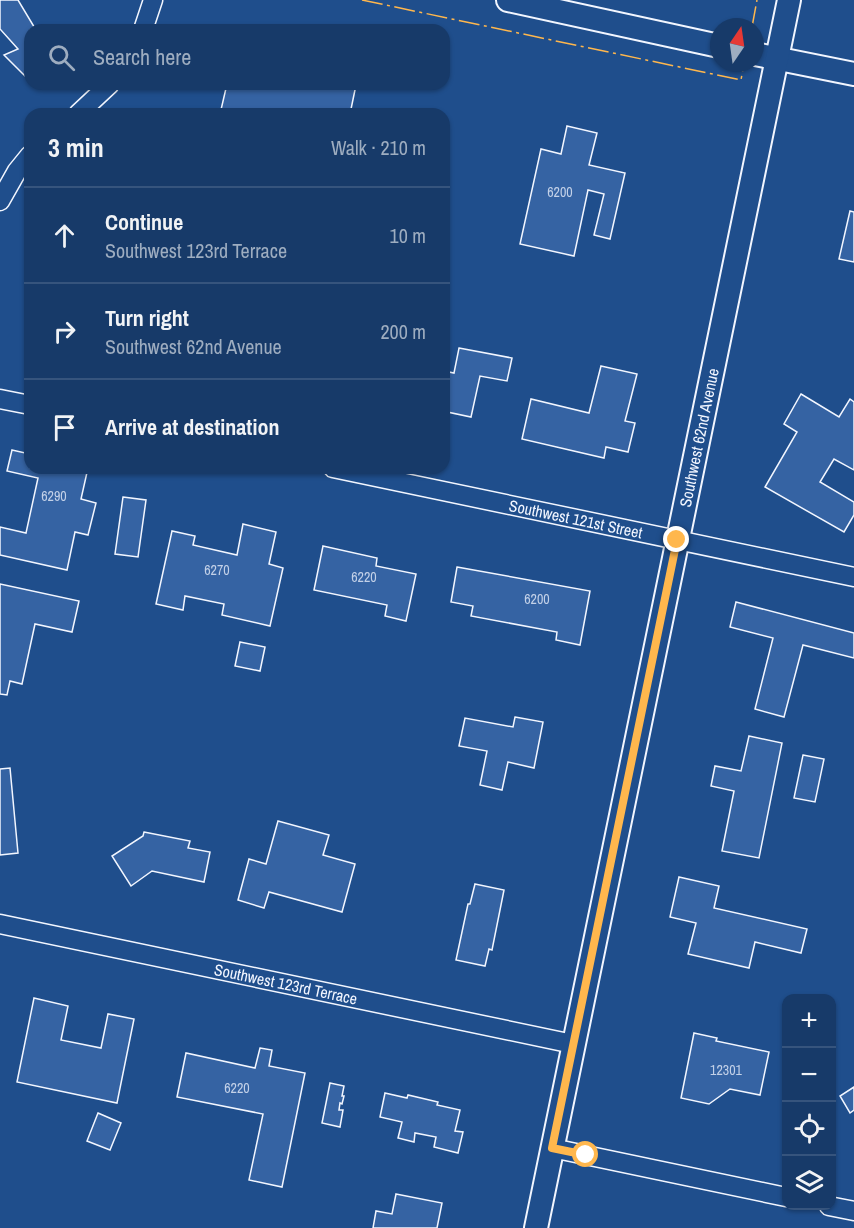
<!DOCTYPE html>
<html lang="en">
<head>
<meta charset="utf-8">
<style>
  body { margin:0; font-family:"Archivo Narrow",sans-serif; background:#244571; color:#f1f3f6 }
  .controls { position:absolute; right:18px; bottom:18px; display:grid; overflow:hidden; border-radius:12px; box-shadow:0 2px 4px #0004 }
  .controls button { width:54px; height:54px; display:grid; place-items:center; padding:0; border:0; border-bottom:2px solid #36547d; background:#173a69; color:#f1f3f6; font:30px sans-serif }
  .compass { position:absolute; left:710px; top:18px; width:54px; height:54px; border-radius:50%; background:#173a69; box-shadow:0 2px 4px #0004; rotate:13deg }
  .stop { position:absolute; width:18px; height:18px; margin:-14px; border:4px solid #ffb74d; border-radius:50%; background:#fff }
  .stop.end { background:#ffb74d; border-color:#fff; box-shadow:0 2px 6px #0008 }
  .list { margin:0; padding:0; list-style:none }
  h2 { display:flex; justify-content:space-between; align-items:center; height:78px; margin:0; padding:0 24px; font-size:26px }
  h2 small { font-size:20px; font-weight:400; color:#9eadc0 }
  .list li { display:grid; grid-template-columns:39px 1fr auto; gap:18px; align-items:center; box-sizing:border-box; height:96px; padding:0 24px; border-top:2px solid #36547d }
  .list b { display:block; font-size:22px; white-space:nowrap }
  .list p { margin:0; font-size:20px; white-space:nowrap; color:#9eadc0 }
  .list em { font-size:20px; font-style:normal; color:#9eadc0 }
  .icon { flex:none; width:33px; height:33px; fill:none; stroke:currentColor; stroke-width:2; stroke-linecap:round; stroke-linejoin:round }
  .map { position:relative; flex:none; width:854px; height:1228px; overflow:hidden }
  .search { position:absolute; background:#173a69; box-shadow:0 2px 4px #0004; left:24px; top:24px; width:426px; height:66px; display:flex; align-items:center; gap:15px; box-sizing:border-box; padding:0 21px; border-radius:18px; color:#9eadc0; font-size:22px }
  .panel { position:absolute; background:#173a69; box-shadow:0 2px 4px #0004; left:24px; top:108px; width:426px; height:366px; border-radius:18px }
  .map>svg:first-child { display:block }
  .building { fill:#3563a3; stroke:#f2f6ff; stroke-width:1.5 }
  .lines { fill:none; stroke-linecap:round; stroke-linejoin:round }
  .minor-casing { stroke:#f2f6ff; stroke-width:21 }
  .tertiary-casing { stroke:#f2f6ff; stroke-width:26 }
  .minor { stroke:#1f4e8c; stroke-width:18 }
  .tertiary { stroke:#1f4e8c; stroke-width:22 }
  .power { stroke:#ffb74d; stroke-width:1.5; stroke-dasharray:21 4.5 3 4.5; stroke-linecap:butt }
  .route { stroke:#ffb74d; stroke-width:8 }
  .labels { text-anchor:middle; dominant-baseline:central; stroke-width:4.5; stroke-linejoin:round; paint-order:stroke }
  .number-label { font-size:14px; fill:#c3d1e8 }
  .street-label { font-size:16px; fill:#f2f6ff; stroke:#1f4e8c }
</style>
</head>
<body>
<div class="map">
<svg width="854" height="1228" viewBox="0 0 854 1228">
  <rect width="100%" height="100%" fill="#1f4e8c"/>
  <!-- building -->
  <g class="building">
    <path d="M0,0H18L36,30H30V75L27,78L4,55L18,49L0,29Z"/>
    <path d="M227,84H351L356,85L350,114H220Z"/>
    <path d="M567,126L597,133L589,165L625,173L610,239L594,235L604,194L588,190L574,256L520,244L541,149L561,154Z"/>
    <path d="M850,211L854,212V262L839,259Z"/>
    <path d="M459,348L512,358L507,381L480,376L471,417L447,412L444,423V371L454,373Z"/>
    <path d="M601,366L637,374L625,421L635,423L628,452L606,447L604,458L522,439L531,399L589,413Z"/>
    <path d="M801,394L839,417L850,399L854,402V470L834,459L820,482L854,502V515L844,532L765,487L797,432L784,424Z"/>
    <path d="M12,450L30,454V468H88L81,499L96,503L88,535L75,532L67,570L0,555V527L26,533L38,478L7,471Z"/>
    <path d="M123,497L146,500L138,557L115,554Z"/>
    <path d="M243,524L276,532L269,564L283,568L270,626L222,615L224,604L185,596L183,610L156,604L172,531L195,536L193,545L237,555Z"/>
    <path d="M323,546L377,558L376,566L416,574L406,621L385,616L387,605L314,590Z"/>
    <path d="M457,567L590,591L580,645L556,640L557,632L471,616L473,606L451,602Z"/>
    <path d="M0,584L79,601L72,632L35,624L22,684L10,681L7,695L0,694Z"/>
    <path d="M736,602L854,633V658L803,645L784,717L755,709L773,638L730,627Z"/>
    <path d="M240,642L265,647L260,671L235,666Z"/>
    <path d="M515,717L543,722L534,768L508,762L502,790L480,785L487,751L459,746L465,718L513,727Z"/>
    <path d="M749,736L782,743L759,858L722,851L734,791L711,786L715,766L741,771Z"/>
    <path d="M803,755L824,759L815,802L794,798Z"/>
    <path d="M10,768L18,853L0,855V769Z"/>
    <path d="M278,821L329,835L323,855L355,864L342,912L269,892L264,908L238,900L249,859L266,864Z"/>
    <path d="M144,832L190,841L188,848L210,852L204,882L152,871L131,886L112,856L143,836Z"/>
    <path d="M679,877L719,886L714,908L807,929L801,953L755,942L749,968L688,954L696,923L670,917Z"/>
    <path d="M475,884L504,890L492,950L489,949L485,966L456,960L468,904H470Z"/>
    <path d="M34,998L68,1006L61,1040L101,1048L108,1014L134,1019L117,1103L17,1082Z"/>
    <path d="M694,1033L717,1038L716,1041L769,1052L760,1095L730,1089L709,1104L681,1098Z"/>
    <path d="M260,1048L272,1050L269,1066L305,1073L282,1187L249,1180L263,1114L177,1097L186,1053L255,1068Z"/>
    <path d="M330,1083L344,1086L342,1096H344L342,1104L340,1103L339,1110H343L340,1127L322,1123Z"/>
    <path d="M854,1087V1110L850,1113L840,1096Z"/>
    <path d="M385,1093L407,1098L408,1095L438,1102L437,1105L460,1110L455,1131L463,1132L458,1153L434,1147L436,1137L415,1133L414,1142L398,1138L402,1122L380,1117Z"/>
    <path d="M98,1113L121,1123L110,1150L87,1141Z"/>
    <path d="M396,1194L442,1203L437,1228H373L376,1211L392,1214Z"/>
  </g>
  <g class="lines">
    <defs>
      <g id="minor">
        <path d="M143,30L153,0"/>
        <path d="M78,114L110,84"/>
        <path d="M0,201L17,171L30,155"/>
        <path d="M0,399L30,405"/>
        <path id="s1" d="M333,468L854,577"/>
        <path id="s2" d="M0,924L573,1044"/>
        <path d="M552,1148L786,1197"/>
        <path d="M829,1206L854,1211"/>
      </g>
      <g id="tertiary">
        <path d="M508,0L719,46"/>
        <path d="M755,54L854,74"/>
        <path id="s3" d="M536,1228L789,0"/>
      </g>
    </defs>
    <!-- minor casing -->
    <use href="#minor" class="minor-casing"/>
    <!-- tertiary casing -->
    <use href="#tertiary" class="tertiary-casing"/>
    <!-- minor -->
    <use href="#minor" class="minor"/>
    <!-- tertiary -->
    <use href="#tertiary" class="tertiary"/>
    <!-- power -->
    <g class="power">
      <path d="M362,0L741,80L744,63"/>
      <path d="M752,27L757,0"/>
    </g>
  </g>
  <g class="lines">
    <!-- route -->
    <path class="route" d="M586,1155L552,1148L677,540"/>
  </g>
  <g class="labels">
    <!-- number labels -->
    <g class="number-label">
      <text x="560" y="192">6200</text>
      <text x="54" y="496">6290</text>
      <text x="217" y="570">6270</text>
      <text x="364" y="577">6220</text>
      <text x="537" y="599">6200</text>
      <text x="726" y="1070">12301</text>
      <text x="237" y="1088">6220</text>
    </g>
    <!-- street labels -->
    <g class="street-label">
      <text stroke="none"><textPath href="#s3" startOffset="807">Southwest 62nd Avenue</textPath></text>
      <text stroke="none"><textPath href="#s1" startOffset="248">Southwest 121st Street</textPath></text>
      <text stroke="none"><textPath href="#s2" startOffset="292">Southwest 123rd Terrace</textPath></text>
    </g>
  </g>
</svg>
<div class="controls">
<button>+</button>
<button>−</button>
<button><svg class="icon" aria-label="locate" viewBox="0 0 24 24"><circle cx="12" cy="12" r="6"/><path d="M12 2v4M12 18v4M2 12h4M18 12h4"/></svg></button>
<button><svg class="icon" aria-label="layers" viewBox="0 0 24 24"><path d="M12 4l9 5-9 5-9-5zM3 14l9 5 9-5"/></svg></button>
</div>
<svg class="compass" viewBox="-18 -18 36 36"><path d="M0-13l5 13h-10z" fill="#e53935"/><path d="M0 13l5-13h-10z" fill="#9eadc0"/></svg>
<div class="stop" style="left:586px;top:1155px"></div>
<div class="stop end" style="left:677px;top:540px"></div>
<div class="search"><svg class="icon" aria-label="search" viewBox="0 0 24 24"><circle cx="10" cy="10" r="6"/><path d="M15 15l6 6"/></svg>Search here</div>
<section class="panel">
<h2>3 min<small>Walk · 210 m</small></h2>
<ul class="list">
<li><svg class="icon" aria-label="ahead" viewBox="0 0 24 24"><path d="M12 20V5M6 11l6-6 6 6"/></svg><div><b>Continue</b><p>Southwest 123rd Terrace</p></div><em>10 m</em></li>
<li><svg class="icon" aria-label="right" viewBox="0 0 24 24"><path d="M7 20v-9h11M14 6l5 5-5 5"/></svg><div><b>Turn right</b><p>Southwest 62nd Avenue</p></div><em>200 m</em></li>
<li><svg class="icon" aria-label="arrive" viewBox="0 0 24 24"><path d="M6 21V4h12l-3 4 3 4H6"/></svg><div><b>Arrive at destination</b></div></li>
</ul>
</section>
</div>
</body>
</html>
